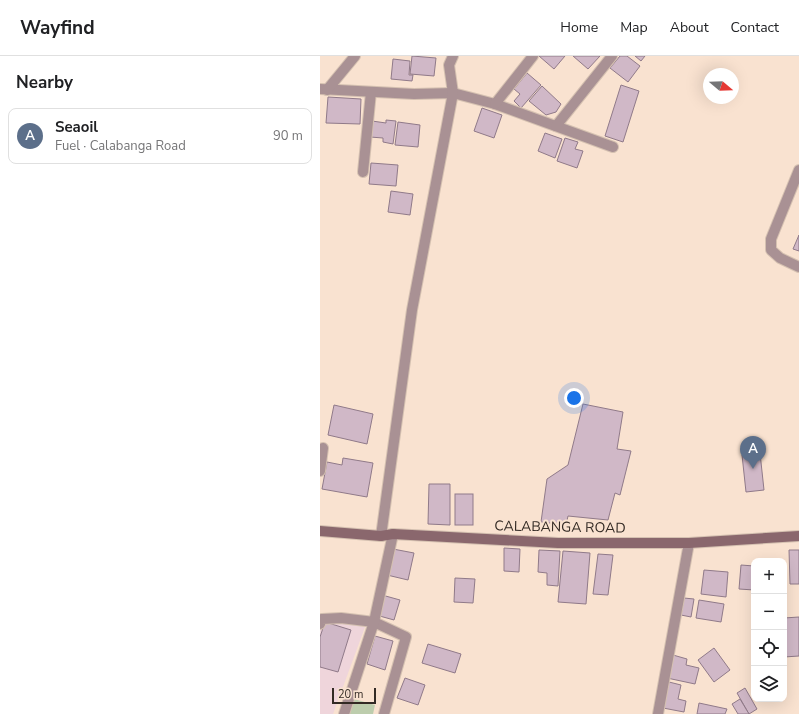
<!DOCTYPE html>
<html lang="en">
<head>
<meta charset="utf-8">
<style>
  body { margin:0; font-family:"Nunito Sans",sans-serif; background:#f6f6f6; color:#202124 }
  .controls { position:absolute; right:12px; bottom:12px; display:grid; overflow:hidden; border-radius:8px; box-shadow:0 4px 16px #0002 }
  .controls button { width:36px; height:36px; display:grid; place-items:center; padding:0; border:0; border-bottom:1px solid #e0e0e0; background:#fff; color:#202124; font:20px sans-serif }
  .compass { position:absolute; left:383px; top:12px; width:36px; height:36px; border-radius:50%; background:#fff; box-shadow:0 4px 16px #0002; rotate:109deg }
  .scale { position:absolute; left:12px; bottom:10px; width:44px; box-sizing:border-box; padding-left:4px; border:2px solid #332a24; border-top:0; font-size:11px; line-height:14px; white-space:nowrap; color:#332a24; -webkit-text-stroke:3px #f9e2d0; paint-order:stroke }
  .you { position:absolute; left:254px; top:342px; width:14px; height:14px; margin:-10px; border:3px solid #fff; border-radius:50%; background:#1a73e8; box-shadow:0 0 0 6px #1a73e833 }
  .badge { display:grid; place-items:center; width:26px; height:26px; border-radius:50%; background:#2563eb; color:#fff; font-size:13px; font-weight:700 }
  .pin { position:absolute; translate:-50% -33px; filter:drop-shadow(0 1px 2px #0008) }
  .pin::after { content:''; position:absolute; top:21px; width:14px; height:12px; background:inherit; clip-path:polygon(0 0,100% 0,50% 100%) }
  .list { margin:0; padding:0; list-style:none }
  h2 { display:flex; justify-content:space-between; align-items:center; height:52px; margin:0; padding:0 16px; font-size:17px }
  h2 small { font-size:13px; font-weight:400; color:#757577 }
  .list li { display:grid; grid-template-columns:26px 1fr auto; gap:12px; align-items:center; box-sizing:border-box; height:56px; margin:0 8px 8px; padding:0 8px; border:1px solid #e0e0e0; border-radius:8px }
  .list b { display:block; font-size:15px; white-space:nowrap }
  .list p { margin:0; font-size:13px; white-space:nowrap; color:#757577 }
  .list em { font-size:13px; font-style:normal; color:#757577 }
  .icon { flex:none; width:22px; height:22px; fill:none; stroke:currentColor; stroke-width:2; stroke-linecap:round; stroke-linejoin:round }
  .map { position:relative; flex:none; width:479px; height:658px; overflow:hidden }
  header { display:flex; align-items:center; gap:24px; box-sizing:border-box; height:56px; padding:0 20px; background:#fff; border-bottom:1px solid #e0e0e0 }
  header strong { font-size:19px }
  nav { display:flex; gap:22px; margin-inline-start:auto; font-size:14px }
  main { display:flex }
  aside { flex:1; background:#fff }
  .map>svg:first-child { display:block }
  .education { fill:#efd5db }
  .green { fill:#bdcdad }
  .building { fill:#d0b8c7; stroke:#907a89 }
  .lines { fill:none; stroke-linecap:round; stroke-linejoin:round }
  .street-casing { stroke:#d5c1b1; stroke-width:12 }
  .secondary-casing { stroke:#d5c1b1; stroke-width:12 }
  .street { stroke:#a99194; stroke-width:10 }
  .secondary { stroke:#8a676d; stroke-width:10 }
  .labels { text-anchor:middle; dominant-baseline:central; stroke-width:4; stroke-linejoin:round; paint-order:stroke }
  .street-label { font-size:14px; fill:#332a24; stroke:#f9e2d0 }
</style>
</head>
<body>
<header>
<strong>Wayfind</strong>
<nav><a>Home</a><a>Map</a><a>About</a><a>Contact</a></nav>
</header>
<main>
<aside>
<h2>Nearby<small></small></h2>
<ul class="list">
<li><span class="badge" style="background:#5c6f8a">A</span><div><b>Seaoil</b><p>Fuel · Calabanga Road</p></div><em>90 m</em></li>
</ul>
</aside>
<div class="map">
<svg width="479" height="658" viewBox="0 0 479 658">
  <rect width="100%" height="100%" fill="#f9e2d0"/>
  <!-- education -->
  <path class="education" d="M16,564L45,571L13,658H0V574L3,565Z"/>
  <!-- green -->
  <path class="green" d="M27,641L55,649L53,658H21Z"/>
  <!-- building -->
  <g class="building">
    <path d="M92,0L116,2L114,20L90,18Z"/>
    <path d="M219,0H245L234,13Z"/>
    <path d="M253,0H280L268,13Z"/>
    <path d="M300,0H307L320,10L308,26L290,12Z"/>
    <path d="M315,0H325L321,5Z"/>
    <path d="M73,3L90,5L89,19H93L92,25L71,23Z"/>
    <path d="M207,17L221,29L201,52L194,45L200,38L194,33Z"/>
    <path d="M301,29L319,35L303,86L285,80Z"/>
    <path d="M222,30L241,48L236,56L226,59L209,45Z"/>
    <path d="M8,41L41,43L40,68L6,67Z"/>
    <path d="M162,52L182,59L174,82L154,75Z"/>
    <path d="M66,64L76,65L73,88L63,86V82L50,81L52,65L66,67Z"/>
    <path d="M78,66L100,69L98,91L75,89Z"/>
    <path d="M225,77L242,83L235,102L218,95Z"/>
    <path d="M245,82L258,86L255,93L263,95L257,112L237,105Z"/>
    <path d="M51,107L78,109L76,130L49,128Z"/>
    <path d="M71,135L93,138L90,159L68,156Z"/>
    <path d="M479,179V195L473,193Z"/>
    <path d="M263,348L303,356L297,393L311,395L300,439L295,437L288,464L248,460L246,469L221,466L227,423L248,409Z"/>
    <path d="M14,349L53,358L47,388L8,379Z"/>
    <path d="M440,397L444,434L426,436L422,399Z"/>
    <path d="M23,402L53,407L47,441L2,433L7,406L22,409Z"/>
    <path d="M109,428H130V469L108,468Z"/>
    <rect x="135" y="438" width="18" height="31"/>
    <path d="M184,492L200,493L199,516L184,515Z"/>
    <path d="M73,493L94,497L88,524L67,519Z"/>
    <path d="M219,494L240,495L238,530L227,529V517L218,516Z"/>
    <path d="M469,494H479V528H470Z"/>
    <path d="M243,495L270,497L266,548L238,546Z"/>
    <path d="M278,498L293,499L288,539L273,538Z"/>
    <path d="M421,509L434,510V534L419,533Z"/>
    <path d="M384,514L408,516L406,541L381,538Z"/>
    <path d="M135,522L155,523L153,547L134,546Z"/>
    <path d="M62,539L80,544L74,564L56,559Z"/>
    <path d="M364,542L374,543L371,561L361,559Z"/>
    <path d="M379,544L404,548L401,566L376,562Z"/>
    <path d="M479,561V600L464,601V562Z"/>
    <path d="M5,566L31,574L18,616L0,611V581Z"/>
    <path d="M55,580L73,585L65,614L47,608Z"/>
    <path d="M108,588L141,598L135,617L102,607Z"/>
    <path d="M394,592L410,614L394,626L378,604Z"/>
    <path d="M353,599L367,603L366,609L379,612L375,628L347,622Z"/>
    <path d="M85,622L105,629L98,649L77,642Z"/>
    <path d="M349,626L361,629L358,643L366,645L364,656L343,652Z"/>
    <path d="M425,632L437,653L429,658L417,637Z"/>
    <path d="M420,643L429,658H418L412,648Z"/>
    <path d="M379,647L407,653L405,658H377Z"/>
  </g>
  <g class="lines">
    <defs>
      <g id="street">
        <path d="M0,33L94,38L133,37L175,48L293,91"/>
        <path d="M7,34L35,0"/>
        <path d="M175,48L213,0"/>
        <path d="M236,70L292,0"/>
        <path d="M479,114L451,183V194L460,202L479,211"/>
        <path d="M43,116L51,36"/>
        <path d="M0,415L3,392"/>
        <path d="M61,480L92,254L133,37L129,9L133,0"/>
        <path d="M0,568L2,563L21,562L54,566L86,581L64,658"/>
        <path d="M24,658L54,566L73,478"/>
        <path d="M338,658L369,487"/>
      </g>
      <path id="secondary" d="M0,475L61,480L73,478L238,487H369L479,480"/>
    </defs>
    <!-- street casing -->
    <use href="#street" class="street-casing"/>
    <!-- secondary casing -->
    <use href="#secondary" class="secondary-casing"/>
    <!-- street -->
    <use href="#street" class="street"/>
    <!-- secondary -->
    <use href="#secondary" class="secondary"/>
  </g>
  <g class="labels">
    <!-- street labels -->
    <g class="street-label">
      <text transform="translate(240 471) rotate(1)">CALABANGA ROAD</text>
    </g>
  </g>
</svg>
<div class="controls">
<button>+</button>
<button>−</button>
<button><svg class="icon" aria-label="locate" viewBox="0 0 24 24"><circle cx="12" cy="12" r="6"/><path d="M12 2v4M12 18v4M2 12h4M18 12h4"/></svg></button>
<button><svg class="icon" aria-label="layers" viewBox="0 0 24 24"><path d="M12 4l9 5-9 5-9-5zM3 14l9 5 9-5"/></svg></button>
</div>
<svg class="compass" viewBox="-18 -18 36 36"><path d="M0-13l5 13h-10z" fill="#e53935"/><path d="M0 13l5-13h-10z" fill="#757577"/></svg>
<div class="scale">20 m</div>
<div class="you"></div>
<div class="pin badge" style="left:433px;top:413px;background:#5c6f8a">A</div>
</div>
</main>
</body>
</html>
